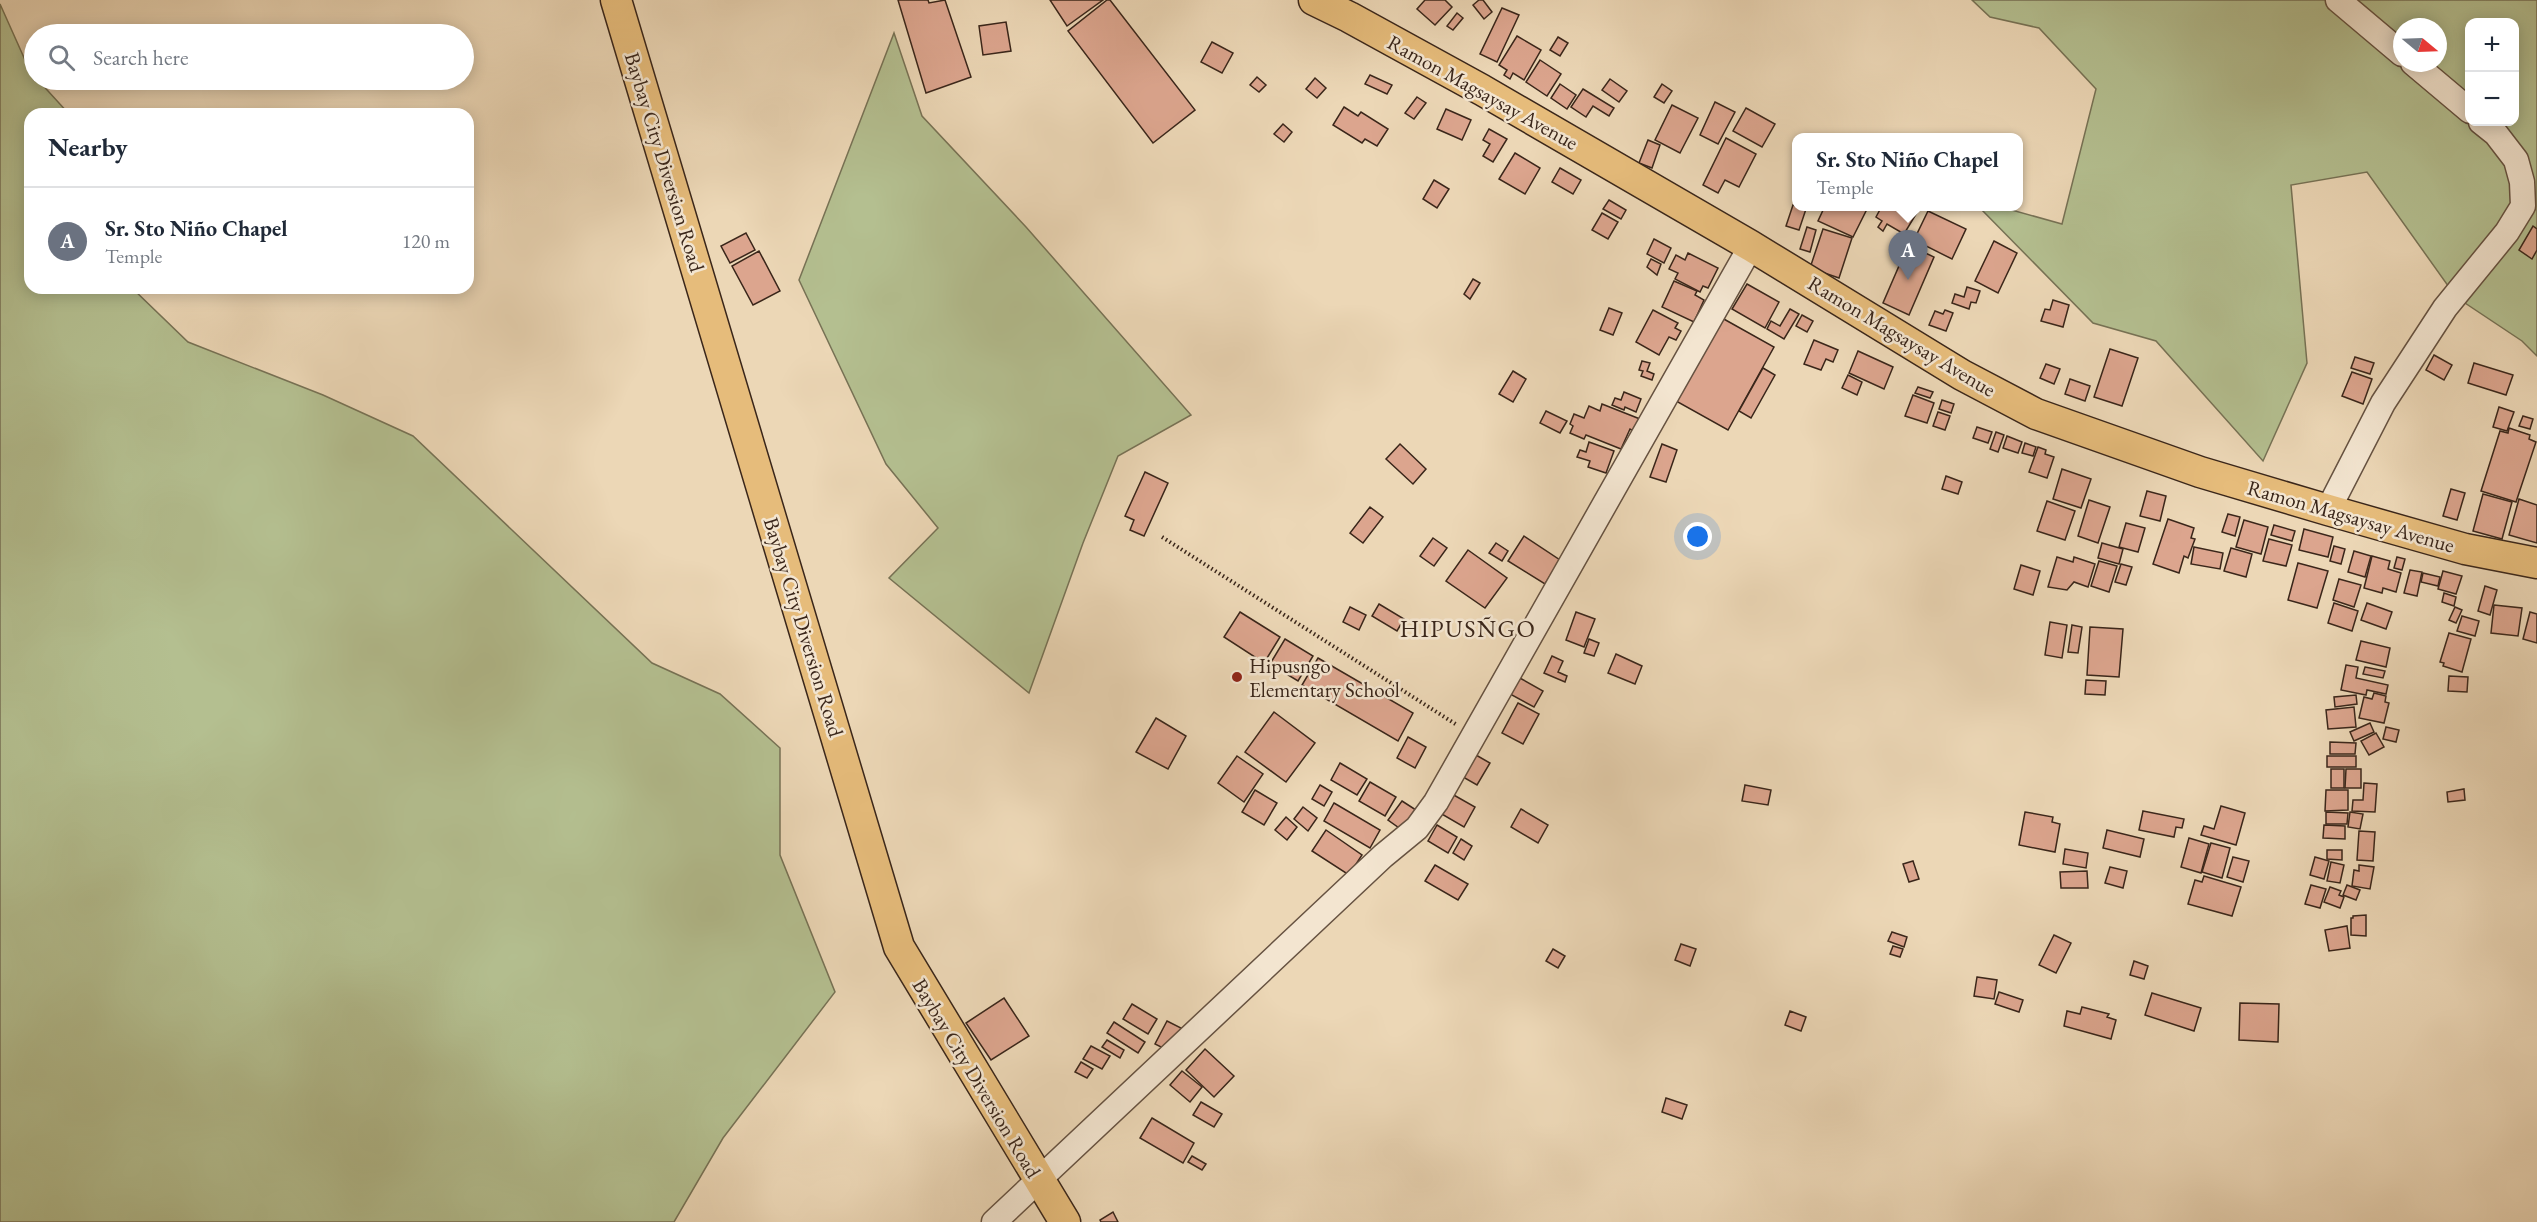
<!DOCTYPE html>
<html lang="en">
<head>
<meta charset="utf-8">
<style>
  body { margin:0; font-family:"EB Garamond",serif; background:#f2f2f3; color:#1f2937 }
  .controls { position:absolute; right:18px; top:18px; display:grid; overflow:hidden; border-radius:12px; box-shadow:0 3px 15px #0003 }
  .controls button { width:54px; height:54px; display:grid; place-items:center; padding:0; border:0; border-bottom:2px solid #e0e1e3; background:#fff; color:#1f2937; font:30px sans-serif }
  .compass { position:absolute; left:2393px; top:18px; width:54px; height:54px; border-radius:50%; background:#fff; box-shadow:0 3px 15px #0003; rotate:109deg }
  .you { position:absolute; left:1698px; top:537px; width:21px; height:21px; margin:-15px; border:4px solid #fff; border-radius:50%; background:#1a73e8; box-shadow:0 0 0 9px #1a73e833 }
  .badge { display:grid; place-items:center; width:39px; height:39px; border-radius:50%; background:#8f2418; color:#fff; font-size:20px; font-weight:700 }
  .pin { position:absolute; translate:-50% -50px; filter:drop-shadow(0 2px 3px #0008) }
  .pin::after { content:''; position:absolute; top:32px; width:21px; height:18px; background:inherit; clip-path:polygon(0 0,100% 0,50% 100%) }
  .popup { position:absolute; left:1792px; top:133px; width:231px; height:78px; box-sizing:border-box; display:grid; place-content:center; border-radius:12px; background:#fff; filter:drop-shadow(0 2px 4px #0005); font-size:20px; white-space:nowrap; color:#747a83 }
  .popup b { font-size:22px; color:#1f2937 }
  .popup::after { content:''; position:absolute; left:50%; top:100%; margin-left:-12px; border:12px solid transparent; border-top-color:#fff }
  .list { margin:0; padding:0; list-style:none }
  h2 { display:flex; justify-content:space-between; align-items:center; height:78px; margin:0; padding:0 24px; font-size:26px }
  h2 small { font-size:20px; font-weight:400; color:#747a83 }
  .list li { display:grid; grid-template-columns:39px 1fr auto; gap:18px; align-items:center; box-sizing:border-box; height:108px; padding:0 24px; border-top:2px solid #e0e1e3 }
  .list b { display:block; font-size:22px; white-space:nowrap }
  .list p { margin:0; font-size:20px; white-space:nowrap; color:#747a83 }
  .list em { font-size:20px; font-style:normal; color:#747a83 }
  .icon { flex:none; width:33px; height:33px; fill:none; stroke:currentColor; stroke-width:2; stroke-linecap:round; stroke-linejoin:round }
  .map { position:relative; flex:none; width:2537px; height:1222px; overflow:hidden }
  .search { position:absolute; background:#fff; box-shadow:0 3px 15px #0003; left:24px; top:24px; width:450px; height:66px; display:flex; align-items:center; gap:15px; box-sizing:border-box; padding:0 21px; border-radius:33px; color:#747a83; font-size:22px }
  .panel { position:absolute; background:#fff; box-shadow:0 3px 15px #0003; left:24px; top:108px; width:450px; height:186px; border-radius:18px }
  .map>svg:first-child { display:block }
  .green { fill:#b4bf90; stroke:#777255; stroke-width:1.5; fill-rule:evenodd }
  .building { fill:#dca58e; stroke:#3a261a; stroke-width:1.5 }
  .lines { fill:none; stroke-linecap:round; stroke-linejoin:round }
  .minor-casing { stroke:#665241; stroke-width:27 }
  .major-casing { stroke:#3a261a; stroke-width:33 }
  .path { stroke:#3a261a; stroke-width:4; stroke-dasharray:1.5 3; stroke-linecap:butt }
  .minor { stroke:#f3e5d0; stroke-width:24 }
  .major { stroke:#e6bc7b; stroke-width:30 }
  .poi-dot { fill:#8f2418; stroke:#f3e5d0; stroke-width:2 }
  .labels { text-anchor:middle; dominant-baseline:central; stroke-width:5; stroke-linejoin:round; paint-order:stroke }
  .street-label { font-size:21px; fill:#3a261a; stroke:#f3e5d0 }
  .poi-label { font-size:21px; fill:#3a261a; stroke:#f3e5d0; text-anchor:start }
  .quarter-label { font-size:24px; letter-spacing:1.5px; fill:#3a261a; stroke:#f3e5d0 }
</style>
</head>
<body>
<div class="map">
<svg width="2537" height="1222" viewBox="0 0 2537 1222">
  <rect width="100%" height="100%" fill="#ecd7b6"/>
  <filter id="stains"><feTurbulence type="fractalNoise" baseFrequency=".00333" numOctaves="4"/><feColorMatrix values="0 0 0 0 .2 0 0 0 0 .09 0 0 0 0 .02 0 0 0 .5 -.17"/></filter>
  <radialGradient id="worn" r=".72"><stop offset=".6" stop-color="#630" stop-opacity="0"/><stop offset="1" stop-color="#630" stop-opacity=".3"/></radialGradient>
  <!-- green -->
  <g class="green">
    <path d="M1972,0H2537V356L2522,341L2456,297L2367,172L2291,185L2307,363L2263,461L2156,341L2093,323L1979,207H2001L2062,224L2096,89L2039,28L1990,17ZM2470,22H2514V122H2470ZM2402,27H2438V63H2402Z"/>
    <path d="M0,4L34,80H38L69,114H30V288H132L188,342L323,395L413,436L652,663L720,694L780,748V855L835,992L723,1138L674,1222H0Z"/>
    <path d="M894,33L922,116L1026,227L1191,415L1118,456L1083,543L1029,693L889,578L938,528L886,464L799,280Z"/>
  </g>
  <!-- building -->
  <g class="building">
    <path d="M898,0H928L929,3L945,0L971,77L926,93Z"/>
    <path d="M1050,0H1103L1067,26Z"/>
    <path d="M1107,0H1110L1195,110L1153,143L1068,31Z"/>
    <path d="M1425,0H1445L1452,7L1435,25L1417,9Z"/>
    <path d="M1479,0H1483L1492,12L1484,19L1473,5Z"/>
    <path d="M1502,8L1519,15L1497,62L1480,54Z"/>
    <path d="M1457,13L1463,18L1453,30L1447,26Z"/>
    <path d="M1006,22L1011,51L983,55L979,26Z"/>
    <path d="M1517,36L1541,50L1524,80L1513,73L1510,79L1504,75L1507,70L1499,65Z"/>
    <path d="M1558,37L1568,43L1560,56L1550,50Z"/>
    <path d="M1212,42L1233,53L1222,73L1201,62Z"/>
    <path d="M1540,60L1561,74L1547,96L1526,82Z"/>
    <path d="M1370,75L1392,85L1387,94L1365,84Z"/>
    <path d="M1257,77L1266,85L1259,92L1250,85Z"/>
    <path d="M1315,78L1326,88L1317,98L1306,89Z"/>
    <path d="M1610,79L1627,91L1619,102L1602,90Z"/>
    <path d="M1560,84L1576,95L1567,109L1551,98Z"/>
    <path d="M1662,84L1672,91L1664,103L1654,97Z"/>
    <path d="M1583,89L1614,108L1609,116L1593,106L1586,117L1571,107Z"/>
    <path d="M1417,97L1426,103L1414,119L1405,113Z"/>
    <path d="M1715,102L1735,112L1718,144L1700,135Z"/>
    <path d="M1672,105L1698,118L1680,153L1655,140Z"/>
    <path d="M1344,107L1358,116L1361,112L1388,129L1377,146L1365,139L1362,143L1333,125Z"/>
    <path d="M1746,108L1775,124L1762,147L1733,131Z"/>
    <path d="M1446,109L1471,120L1462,140L1437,129Z"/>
    <path d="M1283,124L1292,132L1284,142L1274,134Z"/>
    <path d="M1489,129L1507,139L1493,162L1483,156L1490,144L1483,140Z"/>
    <path d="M1726,138L1756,154L1739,187L1725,180L1718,193L1703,185Z"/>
    <path d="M1648,140L1660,145L1652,168L1639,163Z"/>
    <path d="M1515,153L1540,168L1525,194L1499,179Z"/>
    <path d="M1560,168L1581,180L1573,194L1552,182Z"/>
    <path d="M1434,180L1449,189L1437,208L1423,199Z"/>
    <path d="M1609,200L1626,210L1621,219L1603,209Z"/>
    <path d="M1793,205L1806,209L1799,230L1786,226Z"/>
    <path d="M1825,206H1866L1868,207L1853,237L1818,221Z"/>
    <path d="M1882,206H1921L1904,234L1887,224L1883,231L1878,227L1882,221L1876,217Z"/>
    <path d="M1928,211L1966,229L1952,259L1914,240Z"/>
    <path d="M1602,213L1618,222L1608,239L1592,230Z"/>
    <path d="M2533,226L2537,229V250L2532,259L2519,250Z"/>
    <path d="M1807,227L1816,230L1810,252L1800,249Z"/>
    <path d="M1823,229L1852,238L1839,278L1810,268Z"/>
    <path d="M746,233L755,250L730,263L721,246Z"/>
    <path d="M1654,239L1671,248L1664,263L1647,254Z"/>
    <path d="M1994,241L2017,253L1998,293L1975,281Z"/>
    <path d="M1908,245L1934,257L1909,315L1883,303Z"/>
    <path d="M759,251L780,291L753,305L732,266Z"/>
    <path d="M1688,253L1718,268L1708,288L1703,286L1700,292L1675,279L1678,273L1669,269L1676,255L1685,260Z"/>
    <path d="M1651,259L1661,264L1657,275L1647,267Z"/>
    <path d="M1473,279L1480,283L1470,299L1464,294Z"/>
    <path d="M1674,281L1697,291L1695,295L1704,300L1694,322L1662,307Z"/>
    <path d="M1747,284L1779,302L1765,328L1732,309Z"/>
    <path d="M1967,287L1980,291L1976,303L1971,302L1969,309L1952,303L1955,294L1964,297Z"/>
    <path d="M2053,300L2069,305L2063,327L2041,321L2045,309L2050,310Z"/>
    <path d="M1609,308L1622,313L1613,335L1600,330Z"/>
    <path d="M1790,309L1799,314L1784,339L1767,329L1771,321L1780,326Z"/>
    <path d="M1653,310L1678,323L1675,328L1681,331L1676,340L1669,337L1659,355L1636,342Z"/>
    <path d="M1945,310L1953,313L1946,331L1929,325L1935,311L1943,314Z"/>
    <path d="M1802,315L1813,321L1807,332L1796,326Z"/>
    <path d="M1722,318L1774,347L1728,430L1676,401Z"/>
    <path d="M1814,340L1838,350L1833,362L1826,359L1821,370L1804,364Z"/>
    <path d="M2110,349L2138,358L2122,406L2094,397Z"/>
    <path d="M1858,351L1893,367L1884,389L1849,373Z"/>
    <path d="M2434,355L2452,365L2444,380L2426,370Z"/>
    <path d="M2355,357L2374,363L2370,374L2351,368Z"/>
    <path d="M1642,361L1650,363L1647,371L1654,374L1652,380L1641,376L1643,371L1639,370Z"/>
    <path d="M2474,363L2513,375L2506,395L2468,383Z"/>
    <path d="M2046,364L2060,369L2054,384L2040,378Z"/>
    <path d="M1763,368L1775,375L1751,418L1739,411Z"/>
    <path d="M1513,371L1526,379L1513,402L1499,394Z"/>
    <path d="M2352,372L2372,379L2363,404L2342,396Z"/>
    <path d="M1848,375L1862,382L1857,395L1842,388Z"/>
    <path d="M2070,379L2090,386L2085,401L2065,394Z"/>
    <path d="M1918,387L1933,392L1930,398L1915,393Z"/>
    <path d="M1624,392L1641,399L1636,412L1625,407L1624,410L1612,405L1615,398L1621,400Z"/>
    <path d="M1913,395L1934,403L1927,423L1905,416Z"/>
    <path d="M1942,400L1954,404L1951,413L1939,409Z"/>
    <path d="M1602,404L1640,419L1635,432L1630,429L1621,449L1586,435L1584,439L1570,433L1573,426L1570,424L1574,414L1584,418L1589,406L1600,411Z"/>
    <path d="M2499,407L2514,412L2507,431L2493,427Z"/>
    <path d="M1546,411L1567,421L1560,433L1540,423Z"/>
    <path d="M1938,412L1950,416L1945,430L1933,426Z"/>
    <path d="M2523,416L2533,419L2530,429L2519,426Z"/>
    <path d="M1977,427L1992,432L1988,443L1973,438Z"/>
    <path d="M2509,428L2530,435L2529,439L2536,442L2516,502L2481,491L2500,431L2508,433Z"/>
    <path d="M1996,432L2004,435L1998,452L1990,449Z"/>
    <path d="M2007,436L2022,442L2018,453L2003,448Z"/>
    <path d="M1589,442L1614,451L1606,473L1588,467L1590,461L1577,457L1580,450L1586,452Z"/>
    <path d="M2025,443L2036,447L2033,456L2022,453Z"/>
    <path d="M1400,444L1426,469L1413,484L1386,459Z"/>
    <path d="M1662,444L1677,450L1666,482L1650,477Z"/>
    <path d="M2038,447L2046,450L2045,454L2054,457L2047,478L2029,472Z"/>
    <path d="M2062,469L2091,479L2081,508L2053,499Z"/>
    <path d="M1145,472L1168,483L1144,536L1130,530L1134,520L1125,516Z"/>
    <path d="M1946,476L1962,482L1958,494L1942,489Z"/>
    <path d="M2451,489L2465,493L2457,520L2443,516Z"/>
    <path d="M2147,491L2166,496L2160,521L2140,516Z"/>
    <path d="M2483,494L2512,502L2502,539L2473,531Z"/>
    <path d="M2519,499L2537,505V543L2509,535Z"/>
    <path d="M2089,500L2110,507L2098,543L2078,536Z"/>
    <path d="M2047,501L2075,511L2065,540L2037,531Z"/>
    <path d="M1370,507L1383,517L1363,543L1350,533Z"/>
    <path d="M2228,514L2240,517L2235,536L2222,532Z"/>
    <path d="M2168,519L2194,528L2191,538L2195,539L2188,558L2184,556L2179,573L2153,564Z"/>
    <path d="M2244,520L2268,527L2261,554L2236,547Z"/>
    <path d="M2126,523L2145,528L2138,552L2119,547Z"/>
    <path d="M2274,525L2295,531L2292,541L2271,535Z"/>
    <path d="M2304,529L2333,537L2328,557L2299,550Z"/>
    <path d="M1524,536L1560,560L1545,584L1508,561Z"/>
    <path d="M1433,538L1447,548L1434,566L1420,556Z"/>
    <path d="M2269,539L2292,545L2286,566L2263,561Z"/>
    <path d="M1496,543L1508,551L1502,561L1489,553Z"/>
    <path d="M2102,543L2123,549L2119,564L2098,558Z"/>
    <path d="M2334,546L2345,549L2341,564L2330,561Z"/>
    <path d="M2194,547L2223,553L2220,569L2191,564Z"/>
    <path d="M2231,548L2252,554L2246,577L2224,571Z"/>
    <path d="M1468,550L1507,578L1485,608L1446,581Z"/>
    <path d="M2354,551L2371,556L2365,577L2348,572Z"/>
    <path d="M2372,556L2390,561L2388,569L2401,573L2396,592L2383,588L2382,593L2364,588Z"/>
    <path d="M2057,557L2073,562L2074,557L2095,564L2088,587L2074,582L2067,590L2048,587Z"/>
    <path d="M2397,557L2405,559L2402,570L2394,568Z"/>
    <path d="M2099,561L2117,566L2109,592L2091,586Z"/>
    <path d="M2298,563L2328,571L2317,608L2288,600Z"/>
    <path d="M2121,564L2132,567L2126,585L2115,582Z"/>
    <path d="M2021,565L2040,571L2033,595L2014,589Z"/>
    <path d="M2410,570L2422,572L2417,596L2404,593Z"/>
    <path d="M2443,571L2462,576L2456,594L2438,589Z"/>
    <path d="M2423,573L2440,577L2438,586L2421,582Z"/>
    <path d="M2339,579L2361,585L2354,607L2333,600Z"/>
    <path d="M2485,586L2497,590L2490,615L2478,611Z"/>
    <path d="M2444,593L2456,597L2454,606L2442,602Z"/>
    <path d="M2334,603L2358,611L2352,631L2328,623Z"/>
    <path d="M2367,603L2392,612L2386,629L2361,620Z"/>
    <path d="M1379,604L1404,619L1397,631L1372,616Z"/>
    <path d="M2494,605L2522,608L2518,636L2491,633Z"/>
    <path d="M1350,607L1366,615L1359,630L1343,622Z"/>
    <path d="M2455,607L2462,610L2456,623L2449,620Z"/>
    <path d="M1240,612L1280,637L1264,663L1224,637Z"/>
    <path d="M1576,612L1595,619L1584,647L1566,640Z"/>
    <path d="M2530,612L2537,614V643L2523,639Z"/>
    <path d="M2462,616L2479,621L2475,636L2457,631Z"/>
    <path d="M2050,622L2067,625L2062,658L2045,655Z"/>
    <path d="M2072,625L2082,627L2078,653L2068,652Z"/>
    <path d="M2090,627L2123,629L2119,677L2087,675Z"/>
    <path d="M2449,633L2471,639L2462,672L2443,666L2444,663L2440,662Z"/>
    <path d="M1285,639L1313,656L1298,681L1270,664Z"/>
    <path d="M1589,639L1599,643L1594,656L1584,653Z"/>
    <path d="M2361,641L2390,648L2386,667L2356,660Z"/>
    <path d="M1616,654L1642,666L1635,684L1608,673Z"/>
    <path d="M1552,656L1563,661L1558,672L1567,676L1565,682L1544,673Z"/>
    <path d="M1318,658L1413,713L1398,741L1302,685Z"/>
    <path d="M2346,665L2358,667L2356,678L2388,685L2386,694L2367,690L2366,695L2341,690Z"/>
    <path d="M2365,667L2385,671L2383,678L2363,674Z"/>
    <path d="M2449,676L2468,677L2467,692L2448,691Z"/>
    <path d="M1518,677L1543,691L1534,707L1510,694Z"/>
    <path d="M2086,680L2106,681L2105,695L2085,694Z"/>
    <path d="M2374,693L2386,696L2385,702L2389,703L2384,723L2359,718L2364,697L2372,699Z"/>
    <path d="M2356,695L2357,704L2335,707L2334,697Z"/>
    <path d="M1518,703L1539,714L1523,744L1502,733Z"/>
    <path d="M2354,707L2356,727L2328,729L2326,710Z"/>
    <path d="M1274,712L1315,743L1286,782L1245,752Z"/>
    <path d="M1156,718L1186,736L1168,769L1136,752Z"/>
    <path d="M2370,723L2374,732L2354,741L2350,732Z"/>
    <path d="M2386,727L2399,730L2396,742L2383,739Z"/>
    <path d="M2376,733L2384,747L2369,755L2361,741Z"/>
    <path d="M1408,737L1426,747L1415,768L1397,758Z"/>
    <path d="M2330,742L2356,743L2355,754H2330Z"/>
    <path d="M1469,751L1490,763L1477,785L1456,773Z"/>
    <path d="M1237,756L1263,774L1244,802L1218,783Z"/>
    <rect x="2327" y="756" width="29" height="11"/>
    <path d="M1340,763L1367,779L1357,795L1331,780Z"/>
    <rect x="2331" y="769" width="13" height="19"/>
    <path d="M2346,769H2361V788H2345Z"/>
    <path d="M1370,782L1396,797L1385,816L1359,801Z"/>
    <path d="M2364,783L2377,784L2375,812L2352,811L2353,800H2363Z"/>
    <path d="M1320,785L1332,792L1324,806L1312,799Z"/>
    <path d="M1745,785L1771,790L1768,805L1742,801Z"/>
    <path d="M2464,789L2465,800L2448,802L2447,792Z"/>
    <path d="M1255,790L1277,803L1264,825L1242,812Z"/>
    <path d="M2326,790H2348V810L2325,811Z"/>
    <path d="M1452,794L1475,807L1464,827L1440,813Z"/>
    <path d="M1402,801L1416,810L1402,830L1388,820Z"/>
    <path d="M1334,803L1380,830L1370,848L1324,821Z"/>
    <path d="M2221,806L2245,813L2236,845L2201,835L2204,826L2214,829Z"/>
    <path d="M1303,807L1317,818L1308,831L1294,819Z"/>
    <path d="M1521,809L1548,825L1538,843L1511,827Z"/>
    <path d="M2143,811L2184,819L2182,828L2176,827L2174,837L2139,830Z"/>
    <path d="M2025,812L2053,817L2052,822L2060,824L2055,852L2019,845Z"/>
    <path d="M2326,812L2348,813L2347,824H2326Z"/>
    <path d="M2350,812L2363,814L2360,829L2348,827Z"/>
    <path d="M1286,817L1297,827L1287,840L1275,830Z"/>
    <path d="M1437,825L1457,837L1448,853L1428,841Z"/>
    <path d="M2324,825L2345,826V839L2323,838Z"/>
    <path d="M1326,830L1362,855L1349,875L1312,851Z"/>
    <path d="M2107,830L2144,839L2140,857L2103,848Z"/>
    <path d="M2359,831L2375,832L2373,861L2357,860Z"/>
    <path d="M2189,838L2209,844L2201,873L2181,867Z"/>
    <path d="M1461,839L1472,846L1464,860L1453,853Z"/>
    <path d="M2211,843L2230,848L2222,878L2202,872Z"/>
    <path d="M2065,849L2088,853L2086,868L2063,864Z"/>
    <path d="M2327,850H2342V860L2327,859Z"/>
    <path d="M2233,857L2249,861L2243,882L2227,877Z"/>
    <path d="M2315,857L2329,861L2324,879L2310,875Z"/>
    <path d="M1913,861L1919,879L1909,882L1903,864Z"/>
    <path d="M2331,862L2344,865L2340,883L2327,881Z"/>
    <path d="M1435,865L1468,884L1458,900L1425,881Z"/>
    <path d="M2359,865L2374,867L2370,889L2352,886L2354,870L2359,871Z"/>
    <path d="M2110,867L2127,871L2123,888L2105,883Z"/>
    <path d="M2087,871L2088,888H2061L2060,872Z"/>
    <path d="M2204,876L2241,887L2232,916L2188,904L2195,880L2202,882Z"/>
    <path d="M2311,885L2326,889L2320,908L2305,904Z"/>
    <path d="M2347,885L2360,890L2356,900L2343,895Z"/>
    <path d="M2330,887L2341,891L2339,895L2344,897L2340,908L2324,902Z"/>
    <path d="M2366,915V936L2351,935V918H2353V916Z"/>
    <path d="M2347,926L2350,948L2329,951L2325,930Z"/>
    <path d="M1892,932L1907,937L1904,947L1888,941Z"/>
    <path d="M2054,935L2071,943L2056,973L2039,965Z"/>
    <path d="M1681,944L1696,949L1690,966L1675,960Z"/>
    <path d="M1893,946L1903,949L1900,957L1890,954Z"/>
    <path d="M1553,949L1565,956L1558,968L1546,961Z"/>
    <path d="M2134,961L2148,966L2144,979L2130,975Z"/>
    <path d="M1977,977L1997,980L1994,999L1974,996Z"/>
    <path d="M1999,992L2023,1000L2019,1012L1995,1004Z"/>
    <path d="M2152,993L2201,1008L2194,1031L2145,1015Z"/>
    <path d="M1004,998L1029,1036L991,1060L966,1023Z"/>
    <path d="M2240,1003L2279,1004L2278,1042L2239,1040Z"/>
    <path d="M1132,1004L1157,1019L1148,1034L1123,1019Z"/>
    <path d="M2082,1007L2109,1014L2107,1017L2116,1020L2111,1039L2064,1026L2067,1011L2080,1014Z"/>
    <path d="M1790,1011L1806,1017L1801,1031L1785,1025Z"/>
    <path d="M1167,1021L1181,1028L1169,1051L1155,1044Z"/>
    <path d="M1114,1022L1145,1042L1138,1053L1107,1033Z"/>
    <path d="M1107,1040L1124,1050L1120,1058L1102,1047Z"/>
    <path d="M1091,1046L1110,1056L1102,1069L1083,1059Z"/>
    <path d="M1205,1049L1234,1076L1214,1097L1186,1070Z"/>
    <path d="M1081,1062L1093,1069L1087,1078L1075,1072Z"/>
    <path d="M1182,1071L1202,1087L1190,1102L1170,1085Z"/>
    <path d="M1666,1098L1687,1105L1682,1119L1662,1112Z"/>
    <path d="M1201,1102L1222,1114L1214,1127L1193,1115Z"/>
    <path d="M1152,1118L1194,1143L1183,1163L1140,1138Z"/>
    <path d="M1192,1156L1206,1164L1202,1170L1188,1162Z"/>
    <path d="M1113,1212L1118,1222H1101L1100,1220Z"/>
  </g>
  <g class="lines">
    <defs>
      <g id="minor">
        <path d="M2338,0L2402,54"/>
        <path d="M2413,63L2470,111"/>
        <path d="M2328,510L2383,403L2445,308L2507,232L2523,206L2522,182L2516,160L2496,134L2481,122"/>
        <path d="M994,1222L1383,856L1417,828L1436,802L1751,246"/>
      </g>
      <g id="major">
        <path d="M616,0L899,947L1065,1222"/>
        <path d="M1314,0L1349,17L1482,90L1751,246L1962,375L2036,414L2200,472L2328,510L2465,549L2537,563"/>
      </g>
    </defs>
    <!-- minor casing -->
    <use href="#minor" class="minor-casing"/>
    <!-- major casing -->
    <use href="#major" class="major-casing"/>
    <!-- path -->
    <path class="path" d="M1162,537L1457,725"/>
    <!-- minor -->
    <use href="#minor" class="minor"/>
    <!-- major -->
    <use href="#major" class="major"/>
  </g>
  <!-- markers -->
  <circle class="poi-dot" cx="1237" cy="677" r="6"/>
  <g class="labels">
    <!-- street labels -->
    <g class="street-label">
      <text transform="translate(1483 92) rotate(29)">Ramon Magsaysay Avenue</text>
      <text transform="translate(665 162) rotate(73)">Baybay City Diversion Road</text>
      <text transform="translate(1902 336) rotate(31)">Ramon Magsaysay Avenue</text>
      <text transform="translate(2351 516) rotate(16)">Ramon Magsaysay Avenue</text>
      <text transform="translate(804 627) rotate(73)">Baybay City Diversion Road</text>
      <text transform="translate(977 1078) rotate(59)">Baybay City Diversion Road</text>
    </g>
    <!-- poi labels -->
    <g class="poi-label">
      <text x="1249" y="665">Hipusngo<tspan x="1249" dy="24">Elementary School</tspan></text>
    </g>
    <!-- quarter labels -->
    <g class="quarter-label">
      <text x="1468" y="628">HIPUSÑGO</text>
    </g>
  </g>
  <rect width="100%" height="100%" filter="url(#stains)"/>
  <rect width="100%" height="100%" fill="url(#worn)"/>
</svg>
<div class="controls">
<button>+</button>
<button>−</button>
</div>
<svg class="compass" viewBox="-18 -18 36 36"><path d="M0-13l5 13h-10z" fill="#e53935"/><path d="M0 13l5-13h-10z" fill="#747a83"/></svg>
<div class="you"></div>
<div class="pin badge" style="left:1908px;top:280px;background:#6b7280">A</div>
<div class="popup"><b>Sr. Sto Niño Chapel</b>Temple</div>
<div class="search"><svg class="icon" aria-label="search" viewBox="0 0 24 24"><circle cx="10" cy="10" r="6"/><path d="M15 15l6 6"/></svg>Search here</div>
<section class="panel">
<h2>Nearby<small></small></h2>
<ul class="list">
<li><span class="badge" style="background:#6b7280">A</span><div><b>Sr. Sto Niño Chapel</b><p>Temple</p></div><em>120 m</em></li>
</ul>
</section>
</div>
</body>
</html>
